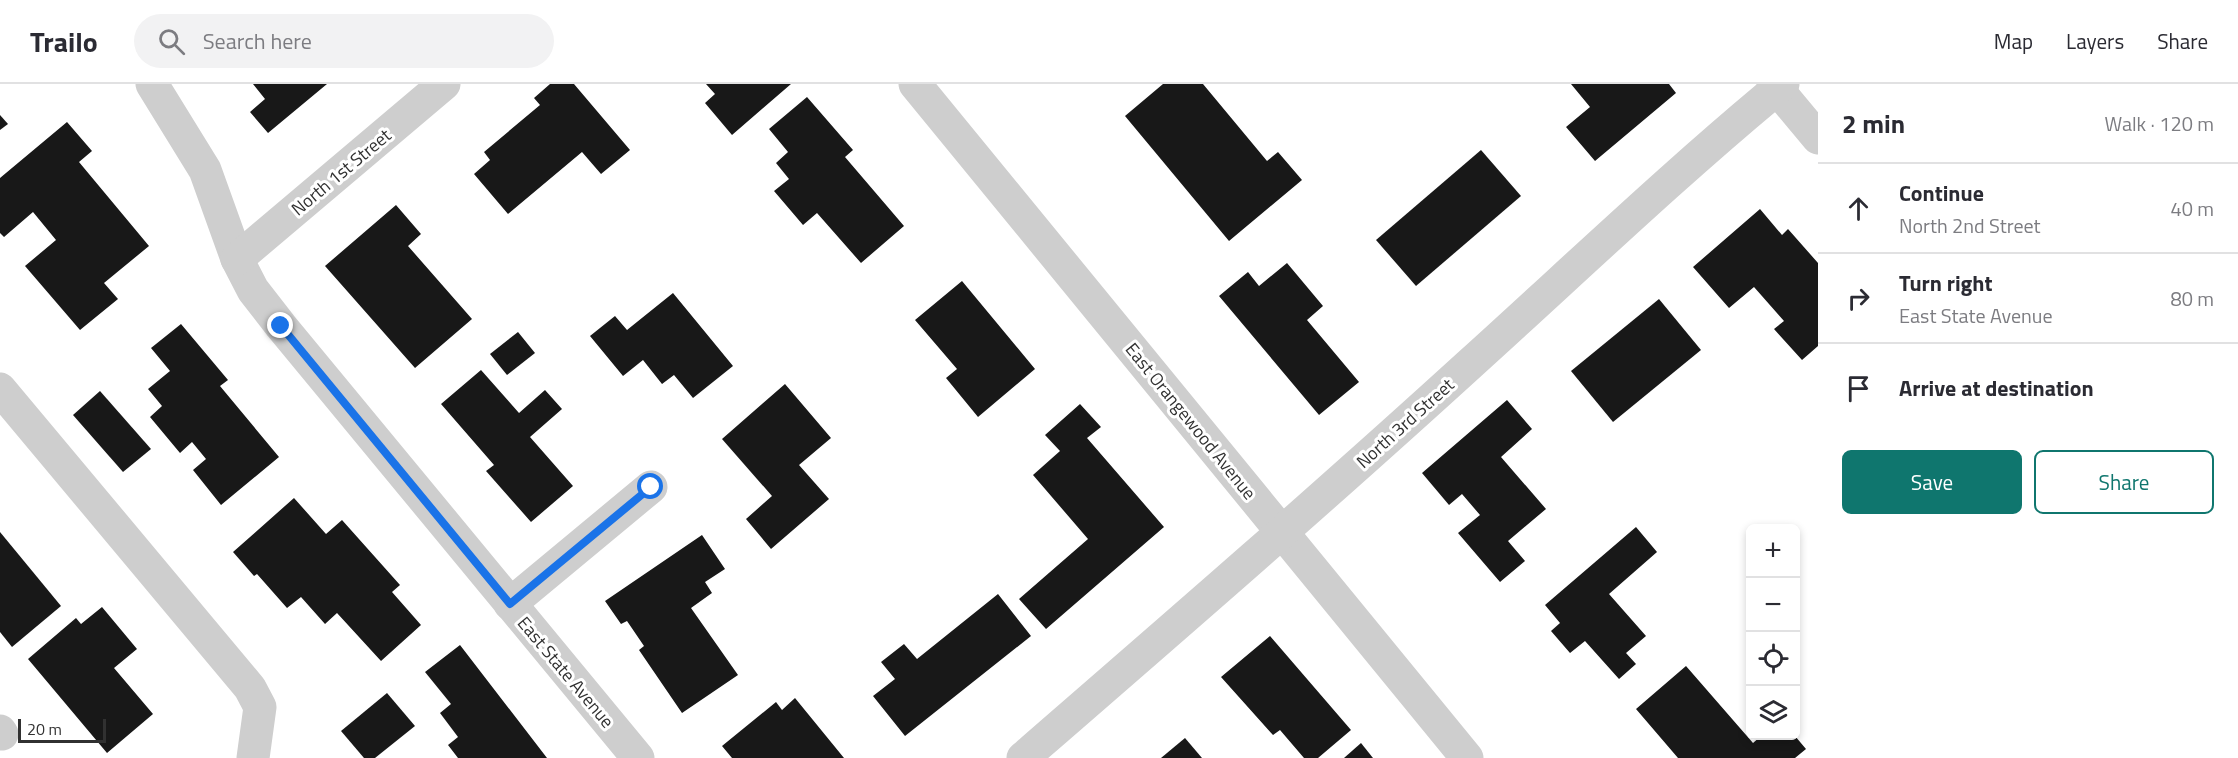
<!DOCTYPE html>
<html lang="en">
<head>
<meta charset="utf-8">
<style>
  body { margin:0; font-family:"Titillium Web",sans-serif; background:#f2f2f3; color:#2b2b33 }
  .controls { position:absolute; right:18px; bottom:18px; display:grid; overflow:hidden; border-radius:9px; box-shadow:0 3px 9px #0003 }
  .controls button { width:54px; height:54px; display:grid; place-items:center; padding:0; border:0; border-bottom:2px solid #e1e1e2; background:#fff; color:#2b2b33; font:30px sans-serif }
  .scale { position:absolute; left:18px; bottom:15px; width:88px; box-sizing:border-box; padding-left:6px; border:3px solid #313131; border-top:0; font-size:16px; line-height:21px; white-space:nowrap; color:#313131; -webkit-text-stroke:4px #fff; paint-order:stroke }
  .stop { position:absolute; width:18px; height:18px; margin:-14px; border:4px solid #1a73e8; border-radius:50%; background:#fff }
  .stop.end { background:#1a73e8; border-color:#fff; box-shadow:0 2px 6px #0008 }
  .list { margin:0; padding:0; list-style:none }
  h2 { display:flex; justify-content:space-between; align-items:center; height:78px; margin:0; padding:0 24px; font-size:26px }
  h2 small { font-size:20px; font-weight:400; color:#7c7c81 }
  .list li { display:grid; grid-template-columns:39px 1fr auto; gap:18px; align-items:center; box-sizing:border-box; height:90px; padding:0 24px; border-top:2px solid #e1e1e2 }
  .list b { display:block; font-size:22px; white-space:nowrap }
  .list p { margin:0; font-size:20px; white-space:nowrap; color:#7c7c81 }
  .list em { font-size:20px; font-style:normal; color:#7c7c81 }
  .actions { display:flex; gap:12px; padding:18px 24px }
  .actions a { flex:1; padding:14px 0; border:2px solid #0f766e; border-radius:9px; text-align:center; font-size:21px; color:#0f766e }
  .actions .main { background:#0f766e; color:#fff }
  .icon { flex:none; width:33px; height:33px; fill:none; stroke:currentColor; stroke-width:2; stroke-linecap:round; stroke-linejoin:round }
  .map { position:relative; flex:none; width:1818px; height:674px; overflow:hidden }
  header { display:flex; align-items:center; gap:36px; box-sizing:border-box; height:84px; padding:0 30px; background:#fff; border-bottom:2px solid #e1e1e2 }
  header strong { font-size:28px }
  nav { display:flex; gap:33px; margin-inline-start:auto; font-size:21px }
  .search { width:420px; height:54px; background:#f2f2f3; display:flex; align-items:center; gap:15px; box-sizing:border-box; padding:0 21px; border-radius:33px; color:#7c7c81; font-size:22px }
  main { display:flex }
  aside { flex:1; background:#fff }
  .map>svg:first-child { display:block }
  .building { fill:#181818 }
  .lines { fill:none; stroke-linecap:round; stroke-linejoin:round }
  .minor { stroke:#cecece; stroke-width:33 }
  .route { stroke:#1a73e8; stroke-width:8 }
  .labels { text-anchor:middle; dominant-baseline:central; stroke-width:6; stroke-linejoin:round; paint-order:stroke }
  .street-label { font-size:18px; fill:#313131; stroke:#fff }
</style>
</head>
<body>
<header>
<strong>Trailo</strong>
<div class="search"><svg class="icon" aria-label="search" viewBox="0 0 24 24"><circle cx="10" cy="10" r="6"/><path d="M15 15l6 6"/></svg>Search here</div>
<nav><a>Map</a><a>Layers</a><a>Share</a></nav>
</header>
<main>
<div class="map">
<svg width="1818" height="674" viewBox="0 0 1818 674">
  <rect width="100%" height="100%" fill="#fff"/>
  <!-- building -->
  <g class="building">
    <path d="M253,0H327L268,49L250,28L265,15Z"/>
    <path d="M550,0H574L630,66L601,90L582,68L508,130L474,90L490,76L484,68L540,21L534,14Z"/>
    <path d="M706,0H791L732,51L705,19L715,10Z"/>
    <path d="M1163,0H1203L1267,77L1278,68L1302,96L1229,157L1125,32Z"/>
    <path d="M1571,0H1669L1676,9L1595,77L1566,43L1590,23Z"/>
    <path d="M807,13L853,66L845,73L904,142L861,179L817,129L803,141L774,107L789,95L776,79L788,68L769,45Z"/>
    <path d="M0,31L8,40L0,46Z"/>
    <path d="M67,38L92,67L79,78L149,162L104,199L118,215L80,246L25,182L56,156L33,128L4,153L0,149V94Z"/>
    <path d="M1481,66L1521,112L1416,202L1376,156Z"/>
    <path d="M396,121L421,150L408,162L472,235L415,284L325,182Z"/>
    <path d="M1760,125L1782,151L1788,145L1818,179V262L1802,276L1774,245L1784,237L1754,203L1729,224L1693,183Z"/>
    <path d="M1287,179L1323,222L1307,236L1359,298L1319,331L1219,212L1248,188L1259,202Z"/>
    <path d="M962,197L1035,285L978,333L946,294L957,285L915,236Z"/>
    <path d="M673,209L733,282L693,314L674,291L662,300L643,276L623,292L590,252L615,232L627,246Z"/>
    <path d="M1659,215L1701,266L1613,338L1571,287Z"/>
    <path d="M181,240L228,296L220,302L279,373L221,421L193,386L206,375L192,358L180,369L150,333L162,322L148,305L170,287L151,264Z"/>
    <path d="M518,248L535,269L507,291L490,270Z"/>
    <path d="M481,286L519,329L545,306L562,325L530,353L573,402L531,438L486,387L494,381L441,320Z"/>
    <path d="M785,300L831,354L799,381L829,415L771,465L746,435L772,412L722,355Z"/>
    <path d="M100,307L151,365L123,388L73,331Z"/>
    <path d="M1507,316L1532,345L1501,373L1546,425L1508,457L1525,477L1500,498L1458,449L1480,431L1462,410L1449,421L1422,389Z"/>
    <path d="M1080,320L1101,343L1087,354L1164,443L1046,545L1019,515L1088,455L1033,391L1060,367L1045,351Z"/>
    <path d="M294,414L326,450L342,436L400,501L392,508L421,541L381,577L337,529L325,540L301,513L287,524L257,490L254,492L233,468Z"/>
    <path d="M1636,443L1657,468L1609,510L1646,552L1626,569L1636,580L1619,595L1585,557L1570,569L1551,547L1560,539L1545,521Z"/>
    <path d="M0,448L61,522L12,563L0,548Z"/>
    <path d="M702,451L725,485L705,498L712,509L691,524L738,591L682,629L639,566L644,562L627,537L621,540L605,517Z"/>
    <path d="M998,510L1031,552L905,652L873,612L895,595L881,578L904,560L917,575Z"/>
    <path d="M102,523L137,565L114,584L153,630L107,669L28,575L76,534L81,540Z"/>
    <path d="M1270,552L1351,646L1318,674H1304L1280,646L1273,651L1221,593Z"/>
    <path d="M460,561L547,674H458L448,661L458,653L440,629L451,620L425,588Z"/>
    <path d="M1686,582L1753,659L1761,652H1795L1806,665L1795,674H1678L1636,625Z"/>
    <path d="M387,609L415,642L375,674H364L341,647Z"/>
    <path d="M795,614L844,674H732L722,662L776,618L782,626Z"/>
    <path d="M1185,654L1202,674H1161Z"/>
    <path d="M1361,659L1373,674H1344Z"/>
  </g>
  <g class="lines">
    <!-- minor -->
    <g class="minor">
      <path d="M152,0L205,86L237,175L253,206L281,242L638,674"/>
      <path d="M915,0L1467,674"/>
      <path d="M1773,0L1818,54"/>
      <path d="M237,175L444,0"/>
      <path d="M0,305L250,604L260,623L253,674"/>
      <path d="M510,520L651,403"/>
      <path d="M0,647L2,650"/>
      <path d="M1023,674C1174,543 1324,413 1471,279C1575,185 1675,89 1783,0"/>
    </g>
  </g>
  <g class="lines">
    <!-- route -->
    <path class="route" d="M281,242L510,520L651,403"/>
  </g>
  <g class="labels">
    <!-- street labels -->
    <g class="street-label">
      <text transform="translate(341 88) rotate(-40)">North 1st Street</text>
      <text transform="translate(1191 337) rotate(51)">East Orangewood Avenue</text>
      <text transform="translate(1405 339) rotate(-42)">North 3rd Street</text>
      <text transform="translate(566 588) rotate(50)">East State Avenue</text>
    </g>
  </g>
</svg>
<div class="controls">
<button>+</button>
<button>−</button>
<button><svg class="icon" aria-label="locate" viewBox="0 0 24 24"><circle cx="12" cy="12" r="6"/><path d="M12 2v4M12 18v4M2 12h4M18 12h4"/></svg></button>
<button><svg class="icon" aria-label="layers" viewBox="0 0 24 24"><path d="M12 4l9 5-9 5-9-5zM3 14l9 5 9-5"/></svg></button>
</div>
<div class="scale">20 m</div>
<div class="stop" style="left:651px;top:403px"></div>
<div class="stop end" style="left:281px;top:242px"></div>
</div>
<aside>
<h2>2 min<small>Walk · 120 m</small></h2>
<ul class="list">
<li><svg class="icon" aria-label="ahead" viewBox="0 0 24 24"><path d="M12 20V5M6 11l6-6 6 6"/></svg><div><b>Continue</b><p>North 2nd Street</p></div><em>40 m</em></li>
<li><svg class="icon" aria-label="right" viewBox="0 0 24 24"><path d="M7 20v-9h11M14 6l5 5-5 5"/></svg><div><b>Turn right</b><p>East State Avenue</p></div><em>80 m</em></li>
<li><svg class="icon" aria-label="arrive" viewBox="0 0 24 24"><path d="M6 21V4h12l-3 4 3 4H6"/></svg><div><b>Arrive at destination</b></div></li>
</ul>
<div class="actions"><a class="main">Save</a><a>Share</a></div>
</aside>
</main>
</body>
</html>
